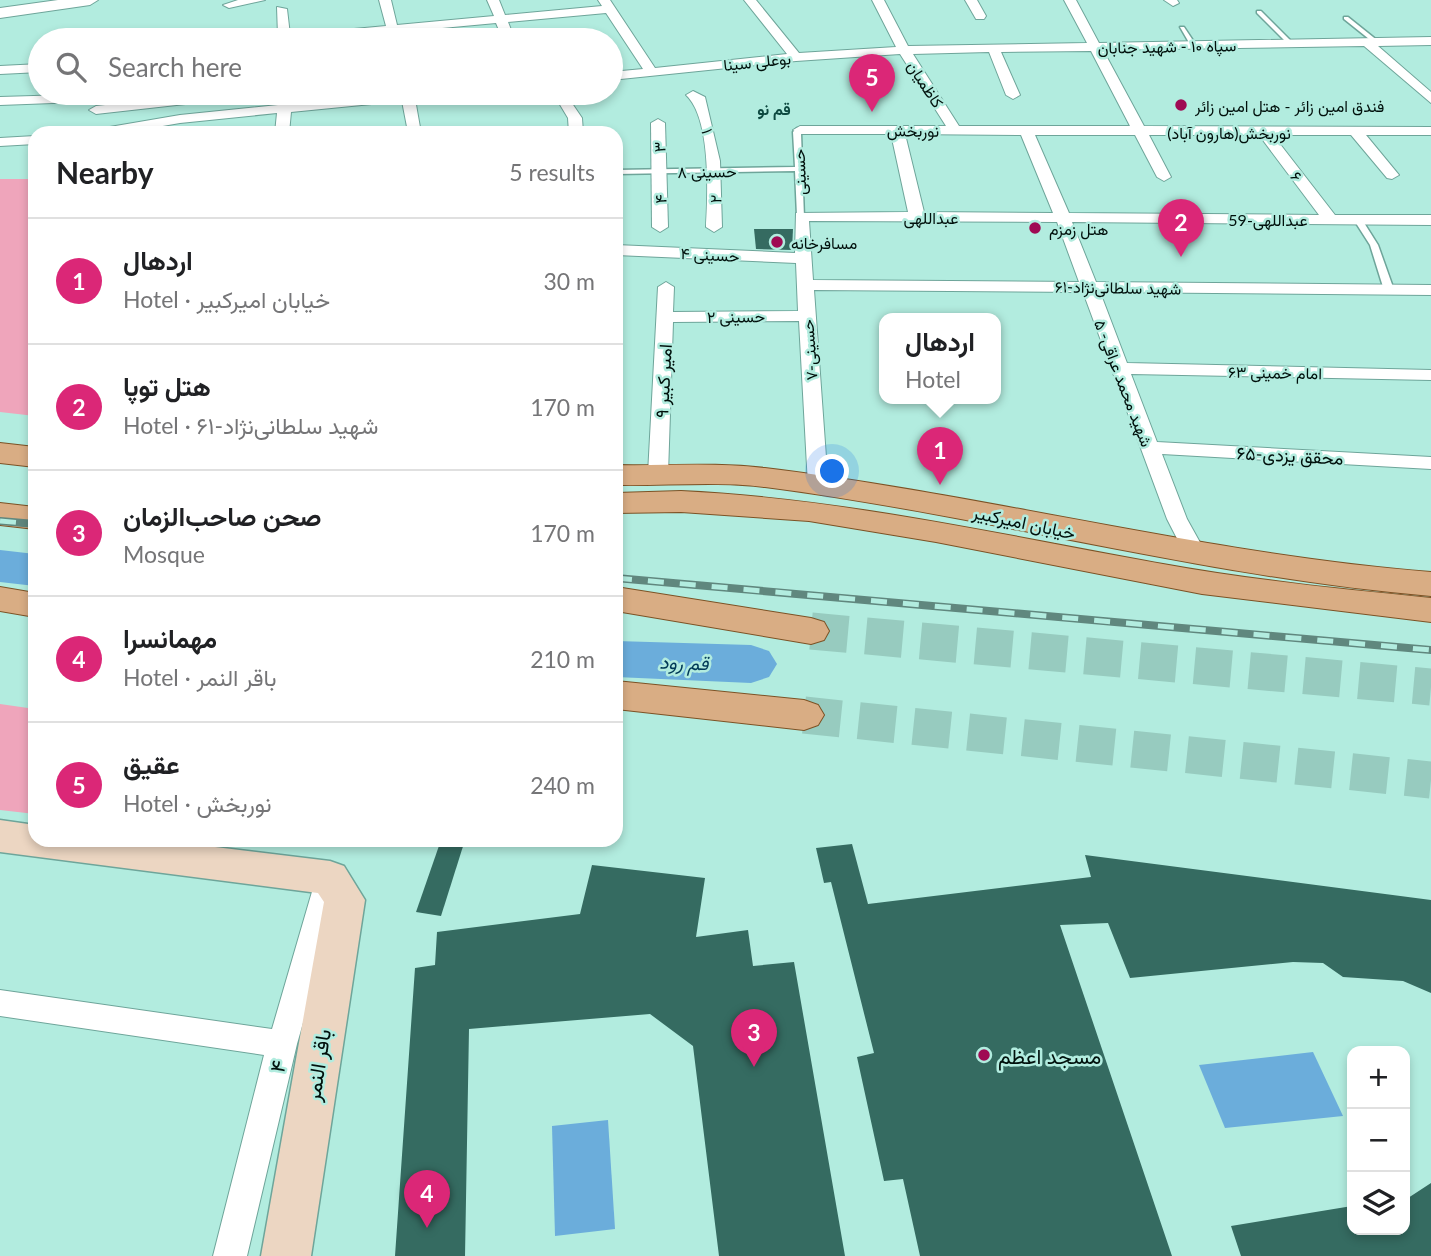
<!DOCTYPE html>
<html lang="en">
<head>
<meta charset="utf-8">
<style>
  body { margin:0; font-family:Lato,Vazirmatn,sans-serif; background:#f2f2f2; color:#202124 }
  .controls { position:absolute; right:21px; bottom:21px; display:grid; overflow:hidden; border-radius:14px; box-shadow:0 4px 10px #0003 }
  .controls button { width:63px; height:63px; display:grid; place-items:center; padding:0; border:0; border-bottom:2px solid #e0e0e0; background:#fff; color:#202124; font:35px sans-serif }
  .you { position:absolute; left:833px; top:472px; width:24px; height:24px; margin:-18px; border:5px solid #fff; border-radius:50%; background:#1a73e8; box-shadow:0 0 0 10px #1a73e833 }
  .badge { display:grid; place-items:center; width:46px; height:46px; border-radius:50%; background:#db2777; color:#fff; font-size:23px; font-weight:700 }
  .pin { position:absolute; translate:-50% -58px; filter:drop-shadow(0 2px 4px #0008) }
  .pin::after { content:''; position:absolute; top:37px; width:24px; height:21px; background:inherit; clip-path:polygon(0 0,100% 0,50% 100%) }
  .popup { position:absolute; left:879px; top:313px; width:122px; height:91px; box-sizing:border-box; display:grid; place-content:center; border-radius:14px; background:#fff; filter:drop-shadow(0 2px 5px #0005); font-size:23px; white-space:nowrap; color:#757577 }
  .popup b { font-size:26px; color:#202124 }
  .popup::after { content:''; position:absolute; left:50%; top:100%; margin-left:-14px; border:14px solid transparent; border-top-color:#fff }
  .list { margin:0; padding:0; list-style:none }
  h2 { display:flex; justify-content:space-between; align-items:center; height:91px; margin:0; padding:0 28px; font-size:30px }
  h2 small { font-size:23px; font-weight:400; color:#757577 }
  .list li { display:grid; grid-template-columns:46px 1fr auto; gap:21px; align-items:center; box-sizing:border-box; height:126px; padding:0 28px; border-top:2px solid #e0e0e0 }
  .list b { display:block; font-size:26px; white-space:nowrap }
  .list p { margin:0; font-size:23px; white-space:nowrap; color:#757577 }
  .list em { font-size:23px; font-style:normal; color:#757577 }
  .icon { flex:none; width:38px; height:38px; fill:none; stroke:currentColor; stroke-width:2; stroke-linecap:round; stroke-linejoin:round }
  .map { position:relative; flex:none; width:1431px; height:1256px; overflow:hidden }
  .search { position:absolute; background:#fff; box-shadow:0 4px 10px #0003; left:28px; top:28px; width:595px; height:77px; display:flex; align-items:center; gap:18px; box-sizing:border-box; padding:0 24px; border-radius:38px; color:#757577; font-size:26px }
  .panel { position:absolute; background:#fff; box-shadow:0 4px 10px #0003; left:28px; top:126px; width:595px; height:721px; border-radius:21px }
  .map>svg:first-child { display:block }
  .green { fill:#efa5bb }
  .water { fill:#6baddb }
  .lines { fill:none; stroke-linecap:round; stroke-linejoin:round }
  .river { fill:#6baddb; fill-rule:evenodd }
  .building { fill:#356b61 }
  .primary-tunnel { stroke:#97cbbf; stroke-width:37; stroke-dasharray:37 18; stroke-linecap:butt }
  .service-casing { stroke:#6ea59a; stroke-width:3 }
  .minor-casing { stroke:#6ea59a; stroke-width:2 }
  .tertiary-casing { stroke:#6ea59a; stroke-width:2 }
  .secondary-casing { stroke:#6ea59a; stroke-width:3 }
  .primary-casing { stroke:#7c5225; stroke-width:2 }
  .service { fill:#fff; fill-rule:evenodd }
  .minor { fill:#fff; fill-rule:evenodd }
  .tertiary { fill:#fff; fill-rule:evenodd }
  .secondary { fill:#ecd6c2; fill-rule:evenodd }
  .primary { fill:#d9ad84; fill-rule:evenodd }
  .rail-casing { stroke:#60877e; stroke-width:8 }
  .rail { stroke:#b2ecdf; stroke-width:5; stroke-dasharray:16; stroke-linecap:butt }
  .poi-dot { fill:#9f0a53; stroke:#b2ecdf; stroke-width:2.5 }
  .labels { text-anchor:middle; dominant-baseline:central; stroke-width:5; stroke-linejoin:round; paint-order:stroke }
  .far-street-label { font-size:16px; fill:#00100c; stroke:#b2ecdf }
  .far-poi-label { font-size:16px; fill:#00100c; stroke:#b2ecdf; text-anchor:start }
  .far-neighbourhood-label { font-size:16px; font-weight:bold; fill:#0d4940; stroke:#b2ecdf }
  .street-label { font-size:18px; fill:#00100c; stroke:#b2ecdf }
  .water-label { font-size:19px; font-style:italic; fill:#013957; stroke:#b2ecdf }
  .near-poi-label { font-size:21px; fill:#00100c; stroke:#b2ecdf; text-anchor:start }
  .near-street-label { font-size:21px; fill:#00100c; stroke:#b2ecdf }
</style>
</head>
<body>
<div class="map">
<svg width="1431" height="1256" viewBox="0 0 1431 1256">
  <rect width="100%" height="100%" fill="#b2ecdf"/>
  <!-- green -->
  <g class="green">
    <path d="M0,179H35V416L0,412Z"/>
    <path d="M0,704L35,709V814L0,810Z"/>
  </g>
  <!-- water -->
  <g class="water">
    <path d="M1313,1052L1343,1116L1225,1128L1199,1065Z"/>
    <path d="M608,1120L615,1229L555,1236L552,1126Z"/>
  </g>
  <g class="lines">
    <!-- river -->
    <g class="river">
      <path d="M0,550L35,554V586L0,582Z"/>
      <path d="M616,641L751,645L769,651L777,664L769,677L751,683L616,677Z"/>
    </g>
  </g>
  <!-- building -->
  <g class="building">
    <path d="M754,229H793L792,250L756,249Z"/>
    <path d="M441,840H465L441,916L416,912Z"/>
    <path d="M852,844L868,904L1091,877L1085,855L1431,900V993L1403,981L1343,977L1323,963L1293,962L1130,978L1108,923L1060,925L1172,1256H920L903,1179L884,1181L857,1057L874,1053L831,882L824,883L816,848Z"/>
    <path d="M592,865L705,878L696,937L748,930L753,966L794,962L845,1256H719L693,1046L650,1014L469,1029L465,1256H395L415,968L435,965L437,932L580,914Z"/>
    <path d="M1431,1183V1256H1241L1231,1226L1352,1206V1230H1405V1200Z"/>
  </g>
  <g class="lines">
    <!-- primary-tunnel -->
    <g class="primary-tunnel">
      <path d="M811,631L1431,687"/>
      <path d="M804,715L1431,780"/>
    </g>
    <defs>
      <g id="service">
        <path d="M1257,11H1261L1293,43V45H1289L1257,13Z"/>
        <path d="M1344,17H1348L1378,41V43H1374L1344,19Z"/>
        <path d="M1180,27H1184L1196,45L1195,46H1191Z"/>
        <path d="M797,128L804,130L801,133L804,218L797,216L795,171L616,174V170L795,167L793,132Z"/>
        <path d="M1355,218H1361L1378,245L1394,290L1392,292L1389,293L1384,290L1370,245L1354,220Z"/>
      </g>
      <g id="minor">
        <path d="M238,0H265L229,8L223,5Z"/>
        <path d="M379,0H391L397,25L494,16L487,0H499L505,15L602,6L598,0H610L655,68L787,54L744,0H756L799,53L896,47L872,0H884L908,46L1087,43L1064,0H1076L1099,43L1431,37V45L1378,46L1431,92V103L1364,46L1103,50L1144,126L1431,127V135H1366L1399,175L1392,179L1387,178L1351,135H1273L1335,215H1431V225L1072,222L1096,282L1431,285V295L1100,292L1127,363L1431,370V380L1131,374L1157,442L1431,457V469L1162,454L1187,519L1207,555L1196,562L1188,560L1167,519L1083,292L814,290L828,485L825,489L818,491L808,485L799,321L673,322L668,474L665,478H651L648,474L658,287L666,282L674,287L673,312L798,311L796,263L616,255V245L795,253L796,213L908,212L891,134H800L793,130L800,126H946L900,54L796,61L611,80V72L643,69L606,13L508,22L515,40H503L496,23L399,32L401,40H389L387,33L315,40H272L278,36L277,7L287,9L290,35L386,26ZM1091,51L1130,126H959L913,54L989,52L1006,95L1013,99L1020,95L1001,52ZM905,134L1021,135L1053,213L924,212ZM1035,135H1135L1157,177L1164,181L1171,177L1149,135H1259L1319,215L1069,213ZM809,221L1057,222L1079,282L813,280Z"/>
        <path d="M965,0H977L986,16L984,19H976Z"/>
        <path d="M1164,0H1177L1179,3L1173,6Z"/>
        <path d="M40,64V72L0,74V66Z"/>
        <path d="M693,91L705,97L720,161L722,227L714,232L706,227C708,194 711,118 686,95Z"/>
        <path d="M215,93H255L248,97L96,114L89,110L96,106Z"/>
        <path d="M281,93H291L292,104L401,93H445L438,97L415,99L421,133L408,132L402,101L291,112L289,133H275L277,113L180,123L122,133H91L98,129L180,115L278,105Z"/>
        <path d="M553,93H565L582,118L583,133H569L568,118Z"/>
        <path d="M101,94L108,98L106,101L0,105V97Z"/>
        <path d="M658,119L665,123L668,227L660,232L652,227L651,123Z"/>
        <path d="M35,136V144L0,146V138Z"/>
        <path d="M330,867L340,870L344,878L297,1044L247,1256H213L264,1055L0,1016V990L272,1029L316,878L320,870Z"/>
      </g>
      <path id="tertiary" d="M58,0H98L90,5L0,18V8Z"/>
      <path id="secondary" d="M0,820L35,825V840H158L330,861L344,866L365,900L311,1256H261L324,902L318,893L0,852Z"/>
      <g id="primary">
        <path d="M0,443L35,447V467L0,463Z"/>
        <path d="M616,465C665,466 716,462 765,468C988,495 1206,554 1431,572V596C1206,577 988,516 765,487C717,481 665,486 616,485Z"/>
        <path d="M681,491C845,499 1002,535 1163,564C1251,580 1341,589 1431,598V622L1202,594L936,542L809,521L681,512L616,513V493Z"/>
        <path d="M0,503L35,507V529L0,525Z"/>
        <path d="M0,587L35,593V617L0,611Z"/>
        <path d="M616,587L811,618L824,622L829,631L824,640L811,644L616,611Z"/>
        <path d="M616,681L804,700L818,705L824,715L818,725L804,730L616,709Z"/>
      </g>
    </defs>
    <!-- service casing -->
    <use href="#service" class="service-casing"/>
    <!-- minor casing -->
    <use href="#minor" class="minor-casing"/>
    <!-- tertiary casing -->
    <use href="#tertiary" class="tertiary-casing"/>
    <!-- secondary casing -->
    <use href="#secondary" class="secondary-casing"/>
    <!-- primary casing -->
    <use href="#primary" class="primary-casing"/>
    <!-- service -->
    <use href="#service" class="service"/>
    <!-- minor -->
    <use href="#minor" class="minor"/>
    <!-- tertiary -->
    <use href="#tertiary" class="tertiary"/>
    <!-- secondary -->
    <use href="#secondary" class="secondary"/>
    <!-- primary -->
    <use href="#primary" class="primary"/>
    <defs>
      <g id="rail">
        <path d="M0,521L35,524"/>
        <path d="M616,578L1431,650"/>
      </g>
    </defs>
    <!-- rail casing -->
    <use href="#rail" class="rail-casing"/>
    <!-- rail -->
    <use href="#rail" class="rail"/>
  </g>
  <!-- markers -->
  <g class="poi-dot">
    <circle cx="1181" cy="105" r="7"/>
    <circle cx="1035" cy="228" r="7"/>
    <circle cx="777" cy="242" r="7"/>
    <circle cx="984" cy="1055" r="7"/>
  </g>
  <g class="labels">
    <!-- far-street labels -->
    <g class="far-street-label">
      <text transform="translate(1167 46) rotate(-1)">سپاه ۱۰ - شهید جنابان</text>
      <text transform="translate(757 61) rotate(-6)">بوعلی سینا</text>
      <text transform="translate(926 84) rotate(57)">کاظمیان</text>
      <text transform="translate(913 130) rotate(1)">نوربخش</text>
      <text transform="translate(708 131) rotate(77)">۱</text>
      <text x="1229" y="132">نوربخش(هارون آباد)</text>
      <text transform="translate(659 147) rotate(-91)">۳</text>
      <text transform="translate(707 171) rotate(-1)">حسینی ۸</text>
      <text transform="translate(799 172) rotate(-92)">حسینی</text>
      <text transform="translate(1297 176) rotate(53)">۶</text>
      <text transform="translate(660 199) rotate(-91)">۴</text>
      <text transform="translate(715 199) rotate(-87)">۲</text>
      <text x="931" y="217">عبداللهی</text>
      <text x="1268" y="219">عبداللهی-59</text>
      <text transform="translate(710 254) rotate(3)">حسینی ۴</text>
      <text transform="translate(1118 287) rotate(1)">شهید سلطانی‌نژاد-۶۱</text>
      <text transform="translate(736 316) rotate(-1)">حسینی ۲</text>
      <text transform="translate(809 350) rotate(-94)">حسینی-۷</text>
      <text transform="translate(1275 372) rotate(1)">امام خمینی ۶۳</text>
      <text transform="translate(1124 383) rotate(69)">شهید محمد عراقی- ۵</text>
    </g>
    <!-- far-poi labels -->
    <g class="far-poi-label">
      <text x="1195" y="105">فندق امین زائر - هتل امین زائر</text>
      <text x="1049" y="228">هتل زمزم</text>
      <text x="791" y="242">مسافرخانه</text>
    </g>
    <!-- far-neighbourhood labels -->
    <g class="far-neighbourhood-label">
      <text x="774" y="108">قم نو</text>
    </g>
    <!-- street labels -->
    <g class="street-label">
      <text transform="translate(663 381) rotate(-87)">امیر کبیر ۹</text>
      <text transform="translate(1290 455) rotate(3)">محقق یزدی-۶۵</text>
      <text transform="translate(1024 522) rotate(12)">خیابان امیرکبیر</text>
    </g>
    <!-- water labels -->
    <g class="water-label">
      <text transform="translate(684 662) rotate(2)">قم رود</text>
    </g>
    <!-- near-poi labels -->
    <g class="near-poi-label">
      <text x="998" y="1055">مسجد اعظم</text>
    </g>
    <!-- near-street labels -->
    <g class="near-street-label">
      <text transform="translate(317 1065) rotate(-81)">باقر النمر</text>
      <text transform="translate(277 1066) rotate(-76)">۴</text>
    </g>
  </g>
</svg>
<div class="controls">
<button>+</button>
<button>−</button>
<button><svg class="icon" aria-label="layers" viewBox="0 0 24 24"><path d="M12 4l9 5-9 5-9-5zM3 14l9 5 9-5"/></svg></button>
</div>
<div class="you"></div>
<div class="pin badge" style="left:940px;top:485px">1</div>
<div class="popup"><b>اردهال</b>Hotel</div>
<div class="pin badge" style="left:1181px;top:257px">2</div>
<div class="pin badge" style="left:754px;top:1067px">3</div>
<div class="pin badge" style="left:427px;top:1228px">4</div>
<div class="pin badge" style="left:872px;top:112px">5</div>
<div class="search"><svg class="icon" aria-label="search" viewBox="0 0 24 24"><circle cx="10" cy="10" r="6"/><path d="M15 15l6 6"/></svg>Search here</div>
<section class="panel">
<h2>Nearby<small>5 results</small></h2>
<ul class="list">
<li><span class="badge">1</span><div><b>اردهال</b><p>Hotel · خیابان امیرکبیر</p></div><em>30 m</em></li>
<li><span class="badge">2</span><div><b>هتل توپا</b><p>Hotel · شهید سلطانی‌نژاد-۶۱</p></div><em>170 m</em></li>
<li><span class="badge">3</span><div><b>صحن صاحب‌الزمان</b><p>Mosque</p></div><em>170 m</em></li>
<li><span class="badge">4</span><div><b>مهمانسرا</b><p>Hotel · باقر النمر</p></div><em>210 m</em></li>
<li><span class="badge">5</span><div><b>عقیق</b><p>Hotel · نوربخش</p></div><em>240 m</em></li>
</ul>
</section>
</div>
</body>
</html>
